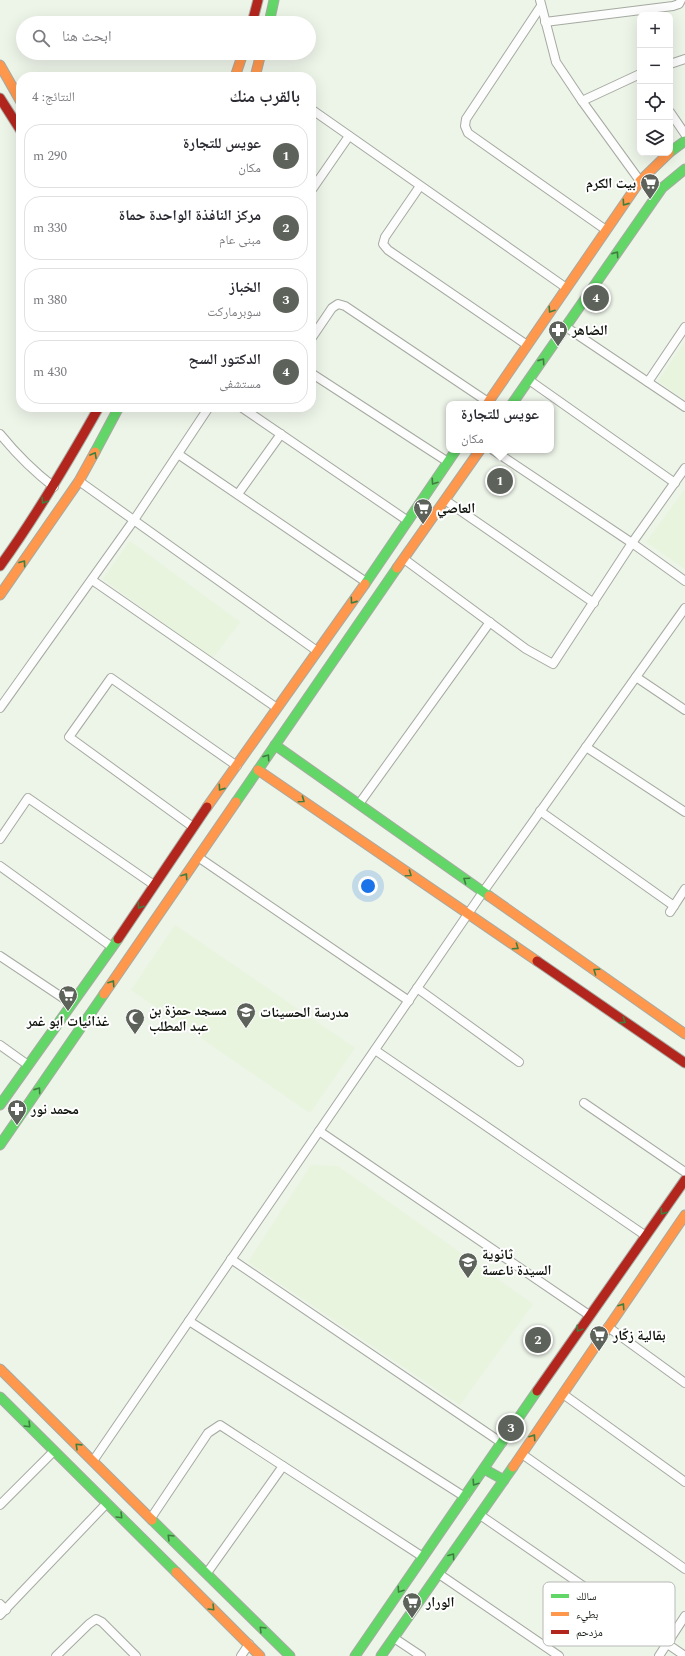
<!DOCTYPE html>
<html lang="ar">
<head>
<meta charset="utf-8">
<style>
  body { margin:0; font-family:Spectral,"Noto Naskh Arabic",serif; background:#f7f7f7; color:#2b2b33; direction:rtl }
  .controls { position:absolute; right:12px; top:12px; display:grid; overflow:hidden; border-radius:8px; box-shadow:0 4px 16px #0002 }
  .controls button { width:36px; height:36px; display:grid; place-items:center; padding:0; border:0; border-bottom:1px solid #e1e1e2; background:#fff; color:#2b2b33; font:20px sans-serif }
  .you { position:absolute; left:368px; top:886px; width:14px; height:14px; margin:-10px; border:3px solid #fff; border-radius:50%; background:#1a73e8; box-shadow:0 0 0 6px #1a73e833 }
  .badge { display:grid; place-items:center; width:26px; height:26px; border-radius:50%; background:#5d635a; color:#fff; font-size:13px; font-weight:700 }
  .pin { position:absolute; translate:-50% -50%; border:2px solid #fff; box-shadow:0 1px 4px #0006 }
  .popup { position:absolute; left:446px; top:401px; width:108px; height:52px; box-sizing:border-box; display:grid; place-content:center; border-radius:8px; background:#fff; filter:drop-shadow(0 1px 3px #0005); font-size:13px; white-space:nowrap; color:#7c7c81 }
  .popup b { font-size:15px; color:#2b2b33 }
  .popup::after { content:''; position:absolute; left:50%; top:100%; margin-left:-8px; border:8px solid transparent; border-top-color:#fff }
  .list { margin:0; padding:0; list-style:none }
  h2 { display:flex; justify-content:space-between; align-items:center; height:52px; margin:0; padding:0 16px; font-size:17px }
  h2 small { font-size:13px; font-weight:400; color:#7c7c81 }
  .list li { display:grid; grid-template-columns:26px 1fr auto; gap:12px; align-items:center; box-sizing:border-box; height:64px; margin:0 8px 8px; padding:0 8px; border:1px solid #e1e1e2; border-radius:16px }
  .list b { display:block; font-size:15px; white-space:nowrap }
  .list p { margin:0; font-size:13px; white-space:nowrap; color:#7c7c81 }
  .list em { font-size:13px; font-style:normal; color:#7c7c81 }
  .icon { flex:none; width:22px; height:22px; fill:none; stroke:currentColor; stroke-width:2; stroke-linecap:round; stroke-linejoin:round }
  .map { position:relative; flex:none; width:685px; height:1656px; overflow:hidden; direction:ltr }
  .search { position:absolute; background:#fff; box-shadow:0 4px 16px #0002; left:16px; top:16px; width:300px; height:44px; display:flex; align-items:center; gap:10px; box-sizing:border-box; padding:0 14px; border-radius:22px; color:#7c7c81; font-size:15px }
  .panel { position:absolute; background:#fff; box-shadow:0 4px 16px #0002; left:16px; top:72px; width:300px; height:340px; border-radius:16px; direction:rtl }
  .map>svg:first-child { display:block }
  .built { fill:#e8f4de }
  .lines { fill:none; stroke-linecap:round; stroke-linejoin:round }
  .street-casing { stroke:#a6aaa2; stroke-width:10 }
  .fast-casing { stroke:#a6aaa2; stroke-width:11 }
  .slow-casing { stroke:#a6aaa2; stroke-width:11 }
  .jam-casing { stroke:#a6aaa2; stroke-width:11 }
  .street { stroke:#fcfdfc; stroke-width:8 }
  .fast { stroke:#63d668; stroke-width:9 }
  .slow { stroke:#ff974d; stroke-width:9 }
  .jam { stroke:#b3261e; stroke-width:9 }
  .oneway { stroke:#3e7f3f }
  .labels { text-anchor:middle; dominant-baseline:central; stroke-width:4; stroke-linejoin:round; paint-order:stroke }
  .poi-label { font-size:14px; font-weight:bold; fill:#10150d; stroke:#fff; text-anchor:start }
  .key { fill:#fff; stroke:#b7b9b6; stroke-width:1 }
  .key-label { font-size:11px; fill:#10150d }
</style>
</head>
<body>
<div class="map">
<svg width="685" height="1656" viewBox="0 0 685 1656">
  <rect width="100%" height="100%" fill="#edf4e8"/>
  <!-- built -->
  <g class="built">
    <path d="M685,342V400L658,381Z"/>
    <path d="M685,489V569L646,542Z"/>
    <path d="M130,541L240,622L212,659L103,579Z"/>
    <path d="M175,925L355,1048L310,1113L131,990Z"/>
    <path d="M311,1165L338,1166L533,1304L460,1405L248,1262Z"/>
  </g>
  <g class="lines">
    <defs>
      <g id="street">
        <path d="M540,0L556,62L582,101L640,181"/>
        <path d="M541,6L466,119L465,126L468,133L606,230"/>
        <path d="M545,22L673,6L679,4L681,0"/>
        <path d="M670,64L685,59"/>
        <path d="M582,101L640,74"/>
        <path d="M311,109L565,287"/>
        <path d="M670,112L685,134"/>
        <path d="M420,186L385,237L383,244L388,250L527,345"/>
        <path d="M311,191L349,136"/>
        <path d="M566,327L685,407"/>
        <path d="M311,339L332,308L338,304L345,306L488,402"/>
        <path d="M311,373L448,462"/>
        <path d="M529,380L675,483"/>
        <path d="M648,382L685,327"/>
        <path d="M241,407L408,521"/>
        <path d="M0,434C17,455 32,470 54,487"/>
        <path d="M493,450L632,543L685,581"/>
        <path d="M178,454L366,582"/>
        <path d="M79,481L317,651"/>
        <path d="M238,494L281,434"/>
        <path d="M445,500L594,603"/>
        <path d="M404,559L526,649L553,664L632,543L685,468"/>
        <path d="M92,580L277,708"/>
        <path d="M636,677L685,710"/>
        <path d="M0,708L134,520L209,407"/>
        <path d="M586,747L685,812"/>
        <path d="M359,804L490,622"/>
        <path d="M540,811L674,906"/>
        <path d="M193,827L69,737L111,678L237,766"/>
        <path d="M0,839L28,798L154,885"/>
        <path d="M198,857L409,1001"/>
        <path d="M0,866L112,947"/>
        <path d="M670,912L685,889"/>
        <path d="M0,956L72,1004"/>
        <path d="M417,988L519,1062"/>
        <path d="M0,1045L28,1065"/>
        <path d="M375,1050L646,1236"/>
        <path d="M584,1103L685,1172"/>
        <path d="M319,1131L589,1315"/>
        <path d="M231,1259L502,1443"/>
        <path d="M189,1321L465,1497"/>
        <path d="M608,1327L685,1383"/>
        <path d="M563,1394L685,1482"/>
        <path d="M522,1454L685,1569"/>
        <path d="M93,1461L483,892L685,608"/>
        <path d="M0,1505L54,1451"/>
        <path d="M480,1515L685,1656"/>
        <path d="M151,1518L208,1433L220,1425L423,1557"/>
        <path d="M207,1573L283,1466"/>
        <path d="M439,1574L559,1656"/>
        <path d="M0,1604L6,1610"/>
        <path d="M0,1615L107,1503"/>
        <path d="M394,1638L421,1656"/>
        <path d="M56,1656L89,1624L96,1619L102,1622L136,1656"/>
        <path d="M241,1656L249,1644"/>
        <path d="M659,1656L685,1616"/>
      </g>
      <g id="fast">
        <path d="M269,23L274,0"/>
        <path d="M670,152L685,141"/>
        <path d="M512,404L662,188L685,169"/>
        <path d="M95,452L119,407"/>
        <path d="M365,584L456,450"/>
        <path d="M275,745L489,896"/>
        <path d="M236,802L397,568"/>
        <path d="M0,1105L118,939"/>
        <path d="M0,1145L104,994"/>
        <path d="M0,1397L176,1572"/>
        <path d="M484,1469L504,1480"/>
        <path d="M152,1520L290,1656"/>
        <path d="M355,1656L537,1391"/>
        <path d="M381,1656L513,1467"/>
      </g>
      <g id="slow">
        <path d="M0,65L21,102"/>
        <path d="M235,77L243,53"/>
        <path d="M255,77L261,53"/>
        <path d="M487,404L640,181L669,153"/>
        <path d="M397,568L480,450"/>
        <path d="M0,595L79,481L95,452"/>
        <path d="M258,770L537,961"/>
        <path d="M207,807L365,584"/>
        <path d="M489,896L685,1034"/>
        <path d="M104,994L236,802"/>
        <path d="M0,1369L152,1520"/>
        <path d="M513,1467L685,1215"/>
        <path d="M176,1572L260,1656"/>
      </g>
      <g id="jam">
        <path d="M252,23L258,0"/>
        <path d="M0,98L21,131"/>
        <path d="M0,566C37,515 68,462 99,407"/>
        <path d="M118,939L207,807"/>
        <path d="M537,961L685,1063"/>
        <path d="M537,1391L685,1180"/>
      </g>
    </defs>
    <!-- street casing -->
    <use href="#street" class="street-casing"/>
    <!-- fast casing -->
    <use href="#fast" class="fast-casing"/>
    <!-- slow casing -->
    <use href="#slow" class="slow-casing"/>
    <!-- jam casing -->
    <use href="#jam" class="jam-casing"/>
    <!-- street -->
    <use href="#street" class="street"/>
    <!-- fast -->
    <use href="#fast" class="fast"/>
    <!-- slow -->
    <use href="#slow" class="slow"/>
    <!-- jam -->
    <use href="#jam" class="jam"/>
  </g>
  <!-- one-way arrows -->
  <defs><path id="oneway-chevron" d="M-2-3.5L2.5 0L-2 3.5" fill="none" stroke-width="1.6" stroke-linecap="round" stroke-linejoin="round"/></defs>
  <g class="oneway">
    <use href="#oneway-chevron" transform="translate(625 203) rotate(125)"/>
    <use href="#oneway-chevron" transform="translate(616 254) rotate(-55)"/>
    <use href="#oneway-chevron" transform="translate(551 310) rotate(124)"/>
    <use href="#oneway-chevron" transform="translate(542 361) rotate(-55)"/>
    <use href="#oneway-chevron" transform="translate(94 455) rotate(-61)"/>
    <use href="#oneway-chevron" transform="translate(434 482) rotate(124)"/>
    <use href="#oneway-chevron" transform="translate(44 501) rotate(123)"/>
    <use href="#oneway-chevron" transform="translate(23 563) rotate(-54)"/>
    <use href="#oneway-chevron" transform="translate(353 601) rotate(125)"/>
    <use href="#oneway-chevron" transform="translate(267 757) rotate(-55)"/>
    <use href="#oneway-chevron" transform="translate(221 788) rotate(125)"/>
    <use href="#oneway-chevron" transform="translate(302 800) rotate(35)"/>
    <use href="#oneway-chevron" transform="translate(409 874) rotate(35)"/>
    <use href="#oneway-chevron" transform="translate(185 876) rotate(-56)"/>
    <use href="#oneway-chevron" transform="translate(466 880) rotate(-145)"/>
    <use href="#oneway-chevron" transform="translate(140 906) rotate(124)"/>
    <use href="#oneway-chevron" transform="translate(516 947) rotate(34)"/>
    <use href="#oneway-chevron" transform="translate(596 971) rotate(-145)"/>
    <use href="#oneway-chevron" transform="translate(112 983) rotate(-56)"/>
    <use href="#oneway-chevron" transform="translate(623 1021) rotate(34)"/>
    <use href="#oneway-chevron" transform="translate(38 1090) rotate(-55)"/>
    <use href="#oneway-chevron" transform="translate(663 1212) rotate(125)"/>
    <use href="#oneway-chevron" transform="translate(622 1306) rotate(-56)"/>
    <use href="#oneway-chevron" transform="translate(579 1329) rotate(124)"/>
    <use href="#oneway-chevron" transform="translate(28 1425) rotate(45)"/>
    <use href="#oneway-chevron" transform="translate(533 1437) rotate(-56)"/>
    <use href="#oneway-chevron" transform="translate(78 1446) rotate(-136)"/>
    <use href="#oneway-chevron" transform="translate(475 1483) rotate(124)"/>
    <use href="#oneway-chevron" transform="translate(120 1516) rotate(45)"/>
    <use href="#oneway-chevron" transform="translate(170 1537) rotate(-135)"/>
    <use href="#oneway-chevron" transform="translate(452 1556) rotate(-54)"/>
    <use href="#oneway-chevron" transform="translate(400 1590) rotate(124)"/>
    <use href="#oneway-chevron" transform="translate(212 1608) rotate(45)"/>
    <use href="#oneway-chevron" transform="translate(262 1629) rotate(-135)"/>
  </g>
  <!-- icons -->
  <defs>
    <symbol id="supermarket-pin" viewBox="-11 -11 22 30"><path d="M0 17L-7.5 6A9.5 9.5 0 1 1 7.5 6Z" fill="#5d635a" stroke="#fff"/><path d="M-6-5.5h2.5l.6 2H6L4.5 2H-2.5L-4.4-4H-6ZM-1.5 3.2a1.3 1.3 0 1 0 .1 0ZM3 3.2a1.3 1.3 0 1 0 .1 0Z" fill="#fff"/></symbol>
    <symbol id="pharmacy-pin" viewBox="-11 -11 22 30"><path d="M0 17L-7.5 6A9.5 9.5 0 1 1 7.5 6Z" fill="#5d635a" stroke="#fff"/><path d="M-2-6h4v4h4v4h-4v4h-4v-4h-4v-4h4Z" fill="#fff"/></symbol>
    <symbol id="school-pin" viewBox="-11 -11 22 30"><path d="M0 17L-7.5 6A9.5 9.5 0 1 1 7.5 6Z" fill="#5d635a" stroke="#fff"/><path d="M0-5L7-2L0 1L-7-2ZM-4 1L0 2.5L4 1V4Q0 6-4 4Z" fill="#fff"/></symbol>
    <symbol id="mosque-pin" viewBox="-11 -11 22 30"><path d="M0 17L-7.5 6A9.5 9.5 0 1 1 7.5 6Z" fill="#5d635a" stroke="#fff"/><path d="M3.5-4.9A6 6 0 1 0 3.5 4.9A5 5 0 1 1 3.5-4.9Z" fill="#fff"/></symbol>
  </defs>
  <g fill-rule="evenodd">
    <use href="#supermarket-pin" x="639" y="172" width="22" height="30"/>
    <use href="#pharmacy-pin" x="547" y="319" width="22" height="30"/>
    <use href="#supermarket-pin" x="412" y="497" width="22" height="30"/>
    <use href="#supermarket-pin" x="57" y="984" width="22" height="30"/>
    <use href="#school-pin" x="235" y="1001" width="22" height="30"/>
    <use href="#mosque-pin" x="124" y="1007" width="22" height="30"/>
    <use href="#pharmacy-pin" x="6" y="1098" width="22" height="30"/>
    <use href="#school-pin" x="457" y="1251" width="22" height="30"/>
    <use href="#supermarket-pin" x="588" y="1324" width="22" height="30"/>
    <use href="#supermarket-pin" x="401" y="1591" width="22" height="30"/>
  </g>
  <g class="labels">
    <!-- poi labels -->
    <g class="poi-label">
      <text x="636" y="183" text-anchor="end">بيت الكرم</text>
      <text x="572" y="330">الضاهر</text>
      <text x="437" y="508">العاصي</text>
      <text x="149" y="1010">مسجد حمزة بن<tspan x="149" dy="16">عبد المطلب</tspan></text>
      <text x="260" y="1012">مدرسة الحسينات</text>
      <text x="68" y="1021" text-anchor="middle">غذائيات ابو غمر</text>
      <text x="31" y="1109">محمد نور</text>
      <text x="482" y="1254">ثانوية<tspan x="482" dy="16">السيدة ناعسة</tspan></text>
      <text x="613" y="1335">بقالية زكّار</text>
      <text x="426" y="1602">الورار</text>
    </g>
  </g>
  <!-- legend -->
  <rect x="543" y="1582" width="132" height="64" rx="6" class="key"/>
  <rect x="551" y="1594" width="18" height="4" fill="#63d668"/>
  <rect x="551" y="1612" width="18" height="4" fill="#ff974d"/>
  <rect x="551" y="1630" width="18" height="4" fill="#b3261e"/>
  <g class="key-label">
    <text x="576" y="1600">سالك</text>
    <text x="576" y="1618">بطيء</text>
    <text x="576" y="1636">مزدحم</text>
  </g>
</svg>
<div class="controls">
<button>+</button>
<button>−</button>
<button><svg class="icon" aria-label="locate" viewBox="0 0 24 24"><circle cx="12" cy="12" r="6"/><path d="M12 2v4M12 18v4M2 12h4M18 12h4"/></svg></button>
<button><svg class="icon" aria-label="layers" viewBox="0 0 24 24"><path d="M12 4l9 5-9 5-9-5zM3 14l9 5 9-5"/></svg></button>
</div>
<div class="you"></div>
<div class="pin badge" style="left:500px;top:481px">1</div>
<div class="popup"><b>عويس للتجارة</b>مكان</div>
<div class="pin badge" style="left:538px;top:1340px">2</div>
<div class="pin badge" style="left:511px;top:1428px">3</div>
<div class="pin badge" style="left:596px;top:298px">4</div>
<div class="search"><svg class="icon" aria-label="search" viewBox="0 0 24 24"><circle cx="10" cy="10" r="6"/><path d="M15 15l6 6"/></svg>ابحث هنا</div>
<section class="panel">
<h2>بالقرب منك<small>النتائج: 4</small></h2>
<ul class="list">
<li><span class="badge">1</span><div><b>عويس للتجارة</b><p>مكان</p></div><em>290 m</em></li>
<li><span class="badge">2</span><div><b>مركز النافذة الواحدة حماة</b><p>مبنى عام</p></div><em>330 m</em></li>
<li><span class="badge">3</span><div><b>الخباز</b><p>سوبرماركت</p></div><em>380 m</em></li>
<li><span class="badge">4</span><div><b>الدكتور السح</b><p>مستشفى</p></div><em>430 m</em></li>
</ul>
</section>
</div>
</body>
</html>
